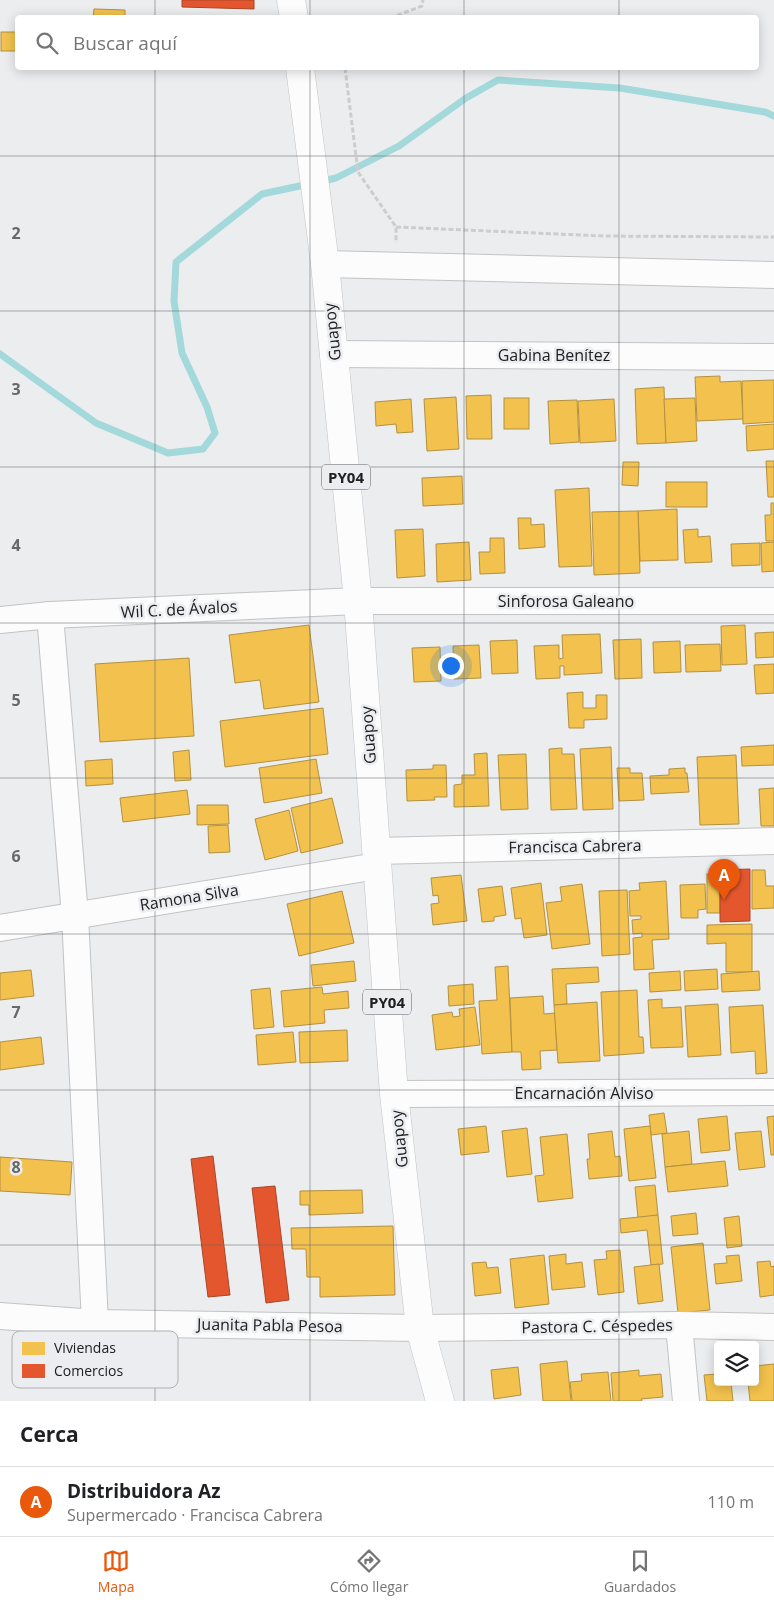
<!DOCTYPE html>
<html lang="es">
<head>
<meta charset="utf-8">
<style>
  body { margin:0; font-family:"Open Sans",sans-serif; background:#f2f2f2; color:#202124 }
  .controls { position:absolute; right:15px; bottom:15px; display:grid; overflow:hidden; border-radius:5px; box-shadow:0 2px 12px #0003 }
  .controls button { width:45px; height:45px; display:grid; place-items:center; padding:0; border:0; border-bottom:1px solid #e0e0e0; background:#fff; color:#202124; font:25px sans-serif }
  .you { position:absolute; left:450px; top:665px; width:18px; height:18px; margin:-12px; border:4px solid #fff; border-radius:50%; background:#1a73e8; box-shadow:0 0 0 8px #1a73e833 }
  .badge { display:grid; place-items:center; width:32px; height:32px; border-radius:50%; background:#ea580c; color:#fff; font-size:16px; font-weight:700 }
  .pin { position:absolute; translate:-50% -41px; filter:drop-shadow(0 1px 2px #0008) }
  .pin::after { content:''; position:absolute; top:26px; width:18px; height:15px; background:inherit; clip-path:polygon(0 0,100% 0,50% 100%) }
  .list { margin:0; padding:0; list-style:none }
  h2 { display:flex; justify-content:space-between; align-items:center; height:65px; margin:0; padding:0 20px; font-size:21px }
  h2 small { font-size:16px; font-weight:400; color:#757577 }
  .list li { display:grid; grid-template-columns:32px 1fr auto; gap:15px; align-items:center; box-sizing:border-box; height:70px; padding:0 20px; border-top:1px solid #e0e0e0 }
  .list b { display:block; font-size:19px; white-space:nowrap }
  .list p { margin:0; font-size:16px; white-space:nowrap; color:#757577 }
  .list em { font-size:16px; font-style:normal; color:#757577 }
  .icon { flex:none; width:28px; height:28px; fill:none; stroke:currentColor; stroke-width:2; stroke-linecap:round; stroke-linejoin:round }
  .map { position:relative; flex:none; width:774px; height:1401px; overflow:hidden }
  .search { position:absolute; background:#fff; box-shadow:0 2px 12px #0003; left:15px; right:15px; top:15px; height:55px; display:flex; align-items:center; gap:12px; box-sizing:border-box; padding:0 18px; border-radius:5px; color:#757577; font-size:19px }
  .sheet { height:135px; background:#fff }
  nav { display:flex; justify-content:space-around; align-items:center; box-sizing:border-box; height:70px; border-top:1px solid #e0e0e0; background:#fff; font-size:14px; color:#757577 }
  nav a { display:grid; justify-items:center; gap:2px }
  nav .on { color:#ea580c }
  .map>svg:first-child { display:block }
  .homes { fill:#f2c14e; stroke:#b39140 }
  .shops { fill:#e4572e; stroke:#a9462a }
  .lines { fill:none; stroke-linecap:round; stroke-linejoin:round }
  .stream { stroke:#a3d9db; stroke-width:7 }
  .street-casing { stroke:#c2c3c4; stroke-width:28 }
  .primary-casing { stroke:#c2c3c4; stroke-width:29 }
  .path { stroke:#cdcdce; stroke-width:3; stroke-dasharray:5 2.5; stroke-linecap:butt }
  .street { stroke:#fcfcfd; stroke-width:26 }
  .primary { stroke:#fcfcfd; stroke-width:28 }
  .grid { fill:none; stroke:#676869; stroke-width:1; stroke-opacity:0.55 }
  .labels { text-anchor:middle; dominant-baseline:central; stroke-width:5; stroke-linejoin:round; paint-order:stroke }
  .shield { fill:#ebedf0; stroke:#5d5e5f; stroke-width:1 }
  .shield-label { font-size:15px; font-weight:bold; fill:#202021 }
  .street-label { font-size:16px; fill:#202021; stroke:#ebedf0 }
  .key { fill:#ebedf0; stroke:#aeb0b2; stroke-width:1 }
  .key-label { font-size:14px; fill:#202021 }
  .grid-label { font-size:16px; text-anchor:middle; font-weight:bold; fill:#676869; stroke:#ebedf0; stroke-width:5; stroke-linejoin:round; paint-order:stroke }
</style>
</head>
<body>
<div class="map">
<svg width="774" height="1401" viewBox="0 0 774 1401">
  <rect width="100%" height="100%" fill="#ecedef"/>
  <!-- homes -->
  <g class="homes">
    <path d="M94,9L125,10V18H93Z"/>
    <rect x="1" y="32" width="17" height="19"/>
    <path d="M720,376V382L741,381L743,419L697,421L695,377Z"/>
    <path d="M774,380V422L743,424L742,381Z"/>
    <path d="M664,387L666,443L637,444L635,389Z"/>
    <path d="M491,395L492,439H467L466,396Z"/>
    <path d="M456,397L459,449L427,451L424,399Z"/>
    <rect x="504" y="398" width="25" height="31"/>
    <path d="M695,398L697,441L666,443L664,399Z"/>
    <path d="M411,399L413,432L397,433L396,424L376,426L375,402Z"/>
    <path d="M614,399L616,441L580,443L578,401Z"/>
    <path d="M577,400L579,442L550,444L548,401Z"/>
    <path d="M774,424V449L747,451L746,426Z"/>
    <path d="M766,461H774V497H768Z"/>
    <path d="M623,462H639L638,486L622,485Z"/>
    <path d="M462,476L463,504L423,506L422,478Z"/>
    <rect x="666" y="482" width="41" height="25"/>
    <path d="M589,488L592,566L559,567L555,490Z"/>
    <path d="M771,503H774V541H766L765,515H771Z"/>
    <path d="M677,509L678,560L640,561L638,511Z"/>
    <path d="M638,511L640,573L594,575L592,512Z"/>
    <path d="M518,518H531V525L544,524L545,547L519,549Z"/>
    <path d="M423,529L425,576L397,578L395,530Z"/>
    <path d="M698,529V537L710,536L712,562L685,563L683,530Z"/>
    <path d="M490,538H504L505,573L480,574L479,552H490Z"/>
    <path d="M469,542L471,580L437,582L436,544Z"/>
    <path d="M774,542V571L762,572L761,543Z"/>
    <path d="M760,543V565L732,566L731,544Z"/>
    <path d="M309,625L319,702L264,709L260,680L235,683L229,635Z"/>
    <path d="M745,625L747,664L722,665L721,626Z"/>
    <path d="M774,632V657L756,658L755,633Z"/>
    <path d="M600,634L602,673L564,675V666H560V678L536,679L534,646L559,645V659L563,658L562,635Z"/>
    <path d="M641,639L642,678L615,679L613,640Z"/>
    <path d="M517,640L518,673L492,674L490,641Z"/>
    <path d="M680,641L681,672L654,673L653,642Z"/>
    <path d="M720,644L721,671L686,672L685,645Z"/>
    <path d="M479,645L481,678L454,679L453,646Z"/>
    <path d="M440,647L441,681L414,682L412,648Z"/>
    <path d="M189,658L194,736L100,742L95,664Z"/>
    <path d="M774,664V693L756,694L754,665Z"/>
    <path d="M583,692V708H596V695H607V719L584,720V728H569L567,693Z"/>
    <path d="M323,708L328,754L225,767L220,721Z"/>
    <path d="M774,745V765L742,766L741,747Z"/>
    <path d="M611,747L613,809L583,810L580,749Z"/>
    <path d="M562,748V754H574L577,809L551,810L549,749Z"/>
    <path d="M189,750L191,780L175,781L173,752Z"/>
    <path d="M487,753L489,806L454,807V785L462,784V775H475L474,754Z"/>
    <path d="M526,754L528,809L501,810L498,755Z"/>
    <path d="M736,755L739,824L700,825L697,757Z"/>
    <path d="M112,759L113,784L86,786L85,761Z"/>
    <path d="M316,759L322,793L264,803L259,768Z"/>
    <path d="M433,765H446L447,797H434L435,800L407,801L406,770L433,769Z"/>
    <path d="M617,768H630V773H642L644,800L619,801Z"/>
    <path d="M685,768V773H687L689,792L651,794L650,776L669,775V769Z"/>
    <path d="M774,788V826H761L759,789Z"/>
    <path d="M187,790L190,814L123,822L120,798Z"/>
    <path d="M332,798L343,843L301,853L291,808Z"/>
    <path d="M197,805H228L229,824L197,825Z"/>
    <path d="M289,810L298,851L265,860L255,819Z"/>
    <path d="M228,825L230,852L209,853L208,826Z"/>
    <path d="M752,870H765L766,886H774V908L752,909Z"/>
    <rect x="707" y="874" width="13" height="39"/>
    <path d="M461,875L467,921L433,925L431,904L439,903L438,895L433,896L431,878Z"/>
    <path d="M666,881L669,939L652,940L654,969L634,970L633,938L642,937V933L633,934L632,920L641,919V916H630L629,891L640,890L639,883Z"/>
    <path d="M541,883L547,935L524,938L521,918L515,919L511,888Z"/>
    <path d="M582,884L590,944L552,949L546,903L562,901L560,887Z"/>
    <path d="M705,884L706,909L698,910V918H681L680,885Z"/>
    <path d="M502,886L506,915L494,917V921L482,922L478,889Z"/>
    <path d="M627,890L630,954L602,956L599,891Z"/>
    <path d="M342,891L354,943L299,956L287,904Z"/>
    <path d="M752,924V972H726V943L707,944V925Z"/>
    <path d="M354,961L356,981L313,986L311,965Z"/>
    <path d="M508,966L512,1052L482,1054L479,1001L497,1000L495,967Z"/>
    <path d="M598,967L599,982L566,984L567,1004L554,1005L552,969Z"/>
    <path d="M717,969L718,989L685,991L684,971Z"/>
    <path d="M31,970L34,996L0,1000V973Z"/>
    <path d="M680,971L681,990L650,992L649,973Z"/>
    <path d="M759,971L760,990L722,992L721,974Z"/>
    <path d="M473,984L474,1004L449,1006L448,986Z"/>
    <path d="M322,987L323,994L348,991L349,1008L324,1010L325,1023L284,1027L281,991Z"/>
    <path d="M270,988L274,1027L254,1029L251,990Z"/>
    <path d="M637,990L639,1037H643L644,1053L604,1056L601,992Z"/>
    <path d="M543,996L544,1014L555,1013L557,1050L540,1051L541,1069L522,1070L521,1052H512L510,998Z"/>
    <path d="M662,999V1008L681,1007L683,1047L651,1048L648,1000Z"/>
    <path d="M597,1002L600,1061L558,1063L554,1005Z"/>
    <path d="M718,1004L721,1055L688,1057L685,1006Z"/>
    <path d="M763,1005L767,1073L756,1074L755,1051L731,1053L729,1007Z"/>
    <path d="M475,1007L480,1045L436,1050L432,1015L452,1012L453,1017L460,1016L459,1009Z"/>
    <path d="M347,1030L348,1061L300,1063L299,1032Z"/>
    <path d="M293,1032L296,1062L258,1065L256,1035Z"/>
    <path d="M41,1037L44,1064L0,1070V1042Z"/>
    <path d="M664,1113L667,1133L651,1135L649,1115Z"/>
    <path d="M727,1116L730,1150L701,1153L698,1119Z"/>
    <path d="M774,1116V1155H771L767,1117Z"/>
    <path d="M486,1126L489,1152L461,1155L458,1129Z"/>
    <path d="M650,1126L656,1178L629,1181L624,1129Z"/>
    <path d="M527,1128L532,1174L507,1177L502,1131Z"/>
    <path d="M612,1131L615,1157L620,1156L622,1176L589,1179L587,1159H590L588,1134Z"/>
    <path d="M689,1131L692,1164L665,1167L662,1134Z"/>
    <path d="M761,1131L765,1167L739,1170L735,1133Z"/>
    <path d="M567,1134L573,1198L538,1202L535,1176L544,1175L540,1137Z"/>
    <path d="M0,1157L72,1162L70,1195L0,1191Z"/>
    <path d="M725,1161L728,1186L668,1192L665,1167Z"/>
    <path d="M655,1185L658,1215L638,1218L635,1187Z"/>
    <path d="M362,1190L363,1213L309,1215V1205H300V1191Z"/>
    <path d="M696,1213L698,1234L673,1236L671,1216Z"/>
    <path d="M658,1215L663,1264L651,1265L647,1230L621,1233L620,1219Z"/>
    <path d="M739,1216L742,1246L727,1248L724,1218Z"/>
    <path d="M393,1226L395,1295L320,1297V1277H307L306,1249H292L291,1228Z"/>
    <path d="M703,1243L710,1310L678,1313L671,1247Z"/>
    <path d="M620,1250L624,1292L598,1295L594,1260L607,1259L606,1251Z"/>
    <path d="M566,1254V1264L582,1262L585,1287L552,1290L549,1256Z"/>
    <path d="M544,1255L549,1304L515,1308L510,1259Z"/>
    <path d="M739,1255L742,1281L716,1284L714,1264L727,1263L726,1256Z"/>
    <path d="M770,1261L771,1267L774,1266V1295L760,1297L757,1262Z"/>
    <path d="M486,1262L487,1268L498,1267L501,1293L475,1296L472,1263Z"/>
    <path d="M659,1264L663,1301L638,1304L634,1267Z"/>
    <path d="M64,1324L93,1326L90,1363L61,1361Z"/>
    <path d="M567,1361L571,1401H543L540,1364Z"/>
    <path d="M774,1364V1401H750L748,1382H755V1366Z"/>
    <path d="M518,1367L521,1395L494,1399L491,1370Z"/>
    <path d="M639,1370V1376L661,1374L663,1397L641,1399L642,1401H613L611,1373Z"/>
    <path d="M608,1372L611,1401H572L570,1382L582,1381L581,1374Z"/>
    <path d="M718,1374V1382H731L733,1401H707L704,1375Z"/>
  </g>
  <!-- shops -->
  <g class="shops">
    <path d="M182,0H254V9L182,7Z"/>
    <path d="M750,869V921L720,922V870Z"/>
    <path d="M213,1156L230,1295L208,1297L191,1159Z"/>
    <path d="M275,1186L289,1300L266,1303L252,1188Z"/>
  </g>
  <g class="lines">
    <!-- stream -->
    <g class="stream">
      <path d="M319,182L336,178L399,146L466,98L498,80L620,88L765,112L774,116"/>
      <path d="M0,354L96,423L168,453L203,449L215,433L207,407L182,353L174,301L176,262L262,194L309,184"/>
    </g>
    <defs>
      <g id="street">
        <path d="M325,264L774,275"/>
        <path d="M334,354L774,357"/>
        <path d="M50,615L75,916L95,1323"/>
        <path d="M0,620L50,615L358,601H774"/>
        <path d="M376,851L774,841"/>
        <path d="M0,928L377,866"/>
        <path d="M394,1094L774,1092"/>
        <path d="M0,1316L95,1323L420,1328L679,1325L774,1327"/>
        <path d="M679,1325L686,1401"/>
      </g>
      <g id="primary">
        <path d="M291,0L294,18"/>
        <path d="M300,68L325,264L358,601L394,1094L420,1328L440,1401"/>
      </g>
    </defs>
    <!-- street casing -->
    <use href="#street" class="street-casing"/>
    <!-- primary casing -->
    <use href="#primary" class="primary-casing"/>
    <!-- path -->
    <g class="path">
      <path d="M390,18L422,6L423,0"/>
      <path d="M345,68L358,172L396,227V243"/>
      <path d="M396,227L603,236L774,237"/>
    </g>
    <!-- street -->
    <use href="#street" class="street"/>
    <!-- primary -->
    <use href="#primary" class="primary"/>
  </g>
  <!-- grid -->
  <path class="grid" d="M155,0V18M310,0V18M464,0V18M619,0V18M155,68V1401M310,68V1401M464,68V1401M619,68V1401M0,156H774M0,311H774M0,467H774M0,623H774M0,778H774M0,934H774M0,1090H774M0,1245H774"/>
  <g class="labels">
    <!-- shield labels -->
    <g class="shield">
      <rect x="322" y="464.5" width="48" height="25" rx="4"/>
      <rect x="363" y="989.5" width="48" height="25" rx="4"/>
    </g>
    <g class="shield-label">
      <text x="346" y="477">PY04</text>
      <text x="387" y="1002">PY04</text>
    </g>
    <!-- street labels -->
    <g class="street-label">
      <text transform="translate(332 332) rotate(-96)">Guapoy</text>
      <text x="554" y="355">Gabina Benítez</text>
      <text x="566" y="601">Sinforosa Galeano</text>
      <text transform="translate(179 609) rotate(-3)">Wil C. de Ávalos</text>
      <text transform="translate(368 735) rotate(-94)">Guapoy</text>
      <text transform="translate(575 846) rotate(-1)">Francisca Cabrera</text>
      <text transform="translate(189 897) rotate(-9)">Ramona Silva</text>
      <text x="584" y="1093">Encarnación Alviso</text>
      <text transform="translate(399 1139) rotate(-96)">Guapoy</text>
      <text transform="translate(270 1325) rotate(1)">Juanita Pabla Pesoa</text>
      <text transform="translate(597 1326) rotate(-1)">Pastora C. Céspedes</text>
    </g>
  </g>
  <!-- legend -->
  <rect x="12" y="1331" width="166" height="57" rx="8" class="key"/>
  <rect x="22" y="1342" width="23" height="13" fill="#f2c14e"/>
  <rect x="22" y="1364" width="23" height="14" fill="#e4572e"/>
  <g class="key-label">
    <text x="54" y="1353">Viviendas</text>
    <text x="54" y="1376">Comercios</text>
  </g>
  <g class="grid-label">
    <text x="16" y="239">2</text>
    <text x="16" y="395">3</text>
    <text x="16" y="551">4</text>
    <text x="16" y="706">5</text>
    <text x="16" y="862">6</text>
    <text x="16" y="1018">7</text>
    <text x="16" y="1173">8</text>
  </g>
</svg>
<div class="controls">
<button><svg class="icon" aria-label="layers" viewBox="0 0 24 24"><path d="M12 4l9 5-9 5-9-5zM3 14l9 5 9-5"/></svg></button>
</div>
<div class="you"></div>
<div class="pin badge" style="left:724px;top:900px">A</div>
<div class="search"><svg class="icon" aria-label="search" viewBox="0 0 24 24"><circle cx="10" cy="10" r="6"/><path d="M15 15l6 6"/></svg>Buscar aquí</div>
</div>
<section class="sheet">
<h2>Cerca<small></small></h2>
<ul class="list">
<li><span class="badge">A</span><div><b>Distribuidora Az</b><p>Supermercado · Francisca Cabrera</p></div><em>110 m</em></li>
</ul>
</section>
<nav>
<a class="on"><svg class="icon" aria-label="map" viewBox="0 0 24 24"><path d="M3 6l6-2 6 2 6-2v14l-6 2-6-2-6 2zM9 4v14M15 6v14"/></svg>Mapa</a>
<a><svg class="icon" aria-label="directions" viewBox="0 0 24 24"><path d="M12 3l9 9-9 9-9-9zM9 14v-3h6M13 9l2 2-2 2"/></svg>Cómo llegar</a>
<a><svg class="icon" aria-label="saved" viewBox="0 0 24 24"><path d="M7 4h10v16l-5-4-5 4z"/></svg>Guardados</a>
</nav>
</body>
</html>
